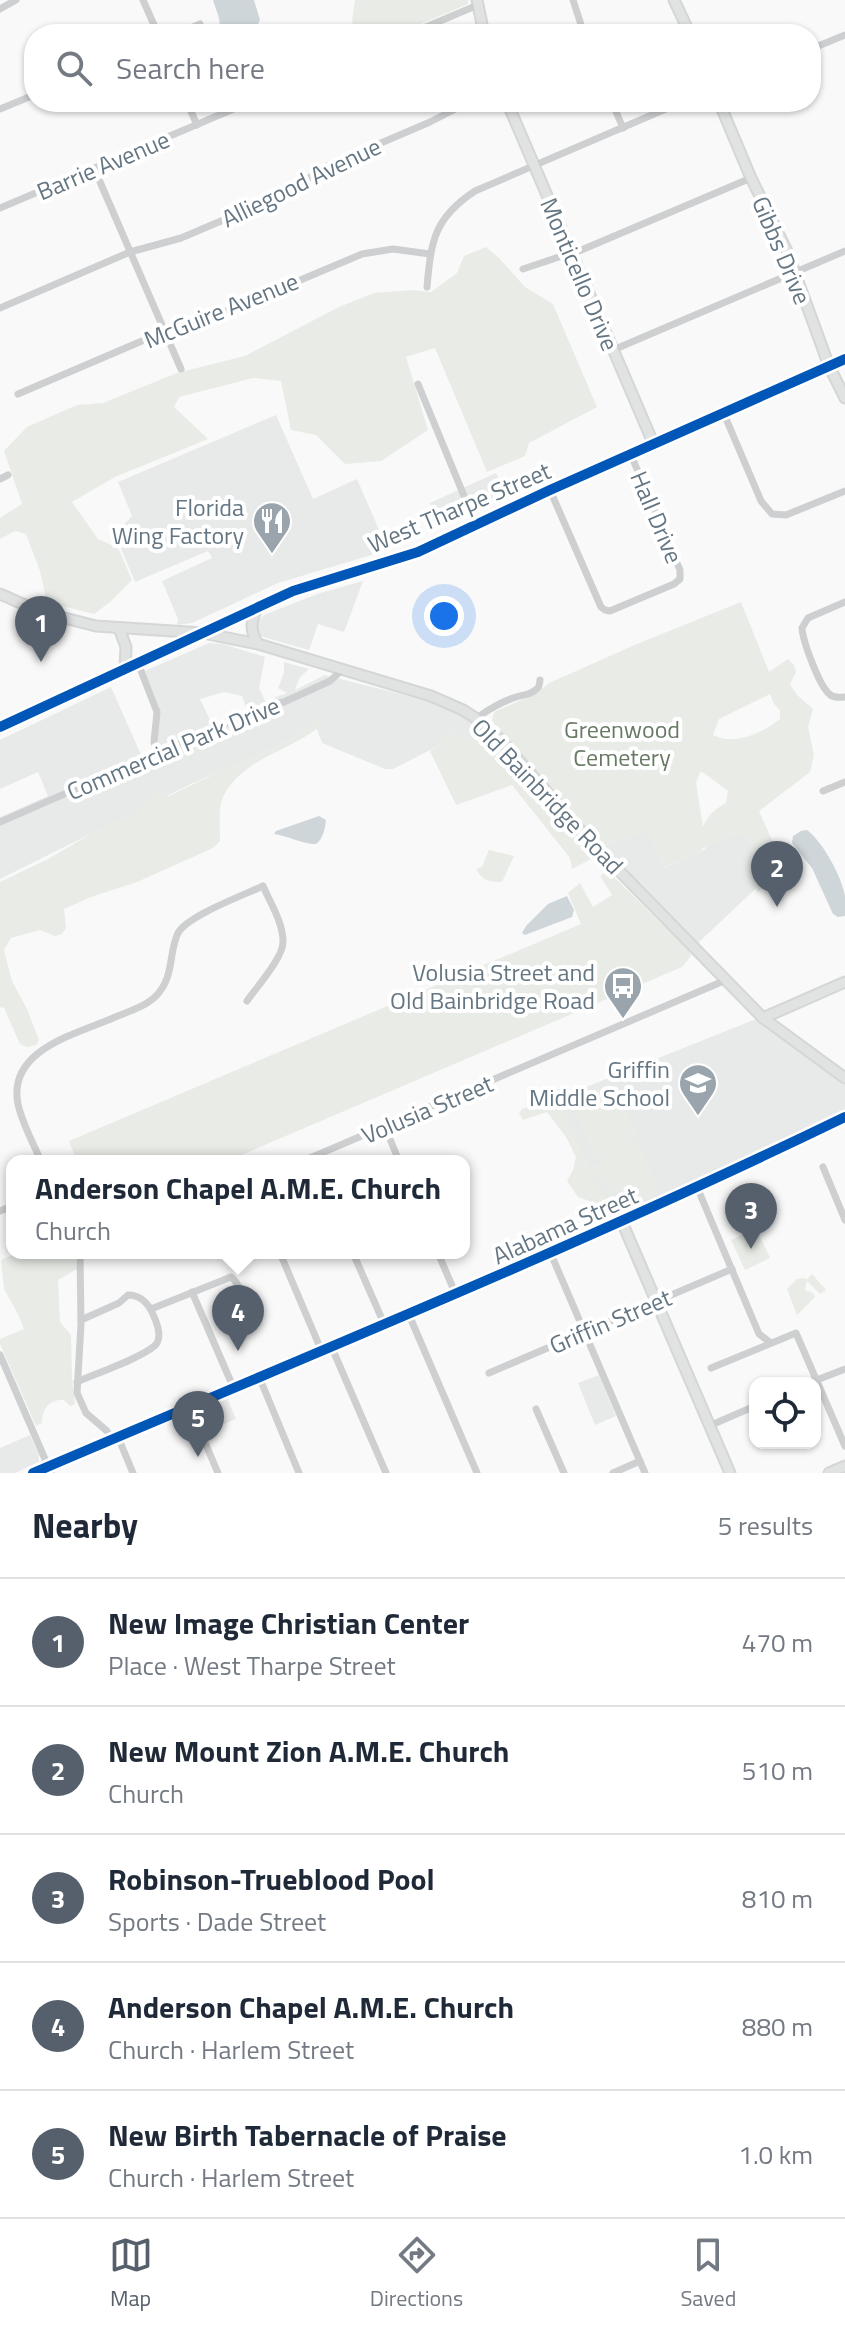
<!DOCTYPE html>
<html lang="en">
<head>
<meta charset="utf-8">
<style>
  body { margin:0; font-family:"Titillium Web",sans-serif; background:#f2f2f3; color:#1f2937 }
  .controls { position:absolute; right:24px; bottom:24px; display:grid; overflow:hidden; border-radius:16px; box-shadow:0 2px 6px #0004 }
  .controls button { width:72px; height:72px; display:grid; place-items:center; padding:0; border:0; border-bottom:2px solid #e0e1e3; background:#fff; color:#1f2937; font:40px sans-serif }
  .you { position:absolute; left:444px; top:616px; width:28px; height:28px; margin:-20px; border:6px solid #fff; border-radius:50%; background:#1a73e8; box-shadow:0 0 0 12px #1a73e833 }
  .badge { display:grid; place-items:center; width:52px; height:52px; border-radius:50%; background:#56606c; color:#fff; font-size:26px; font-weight:700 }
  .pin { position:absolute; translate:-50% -66px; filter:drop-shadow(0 2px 4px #0008) }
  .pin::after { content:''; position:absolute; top:42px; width:28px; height:24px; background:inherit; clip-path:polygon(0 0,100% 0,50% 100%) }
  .popup { position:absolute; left:6px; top:1155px; width:464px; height:104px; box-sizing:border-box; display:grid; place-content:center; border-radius:16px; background:#fff; filter:drop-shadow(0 2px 6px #0005); font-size:26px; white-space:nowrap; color:#747a83 }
  .popup b { font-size:30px; color:#1f2937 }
  .popup::after { content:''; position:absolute; left:50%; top:100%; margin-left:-16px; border:16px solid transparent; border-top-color:#fff }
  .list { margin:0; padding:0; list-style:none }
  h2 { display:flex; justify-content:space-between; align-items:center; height:104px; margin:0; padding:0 32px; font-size:34px }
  h2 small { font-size:26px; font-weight:400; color:#747a83 }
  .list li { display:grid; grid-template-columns:52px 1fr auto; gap:24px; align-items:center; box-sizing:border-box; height:128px; padding:0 32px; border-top:2px solid #e0e1e3 }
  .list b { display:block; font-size:30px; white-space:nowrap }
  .list p { margin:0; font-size:26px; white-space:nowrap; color:#747a83 }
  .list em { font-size:26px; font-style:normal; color:#747a83 }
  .icon { flex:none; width:44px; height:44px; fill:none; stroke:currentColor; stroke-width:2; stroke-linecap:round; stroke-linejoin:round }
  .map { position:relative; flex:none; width:845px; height:1473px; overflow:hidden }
  .search { position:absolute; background:#fff; box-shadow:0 2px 6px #0004; left:24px; right:24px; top:24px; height:88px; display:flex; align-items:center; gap:20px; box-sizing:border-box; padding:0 28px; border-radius:32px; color:#747a83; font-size:30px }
  .sheet { height:744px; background:#fff }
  nav { display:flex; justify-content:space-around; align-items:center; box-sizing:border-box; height:112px; border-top:2px solid #e0e1e3; background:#fff; font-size:22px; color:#747a83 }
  nav a { display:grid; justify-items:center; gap:4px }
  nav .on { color:#56606c }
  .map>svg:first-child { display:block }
  .built { fill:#e8e9e9; fill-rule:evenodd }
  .green { fill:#e8ebe6; fill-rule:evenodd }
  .water { fill:#ced6d9 }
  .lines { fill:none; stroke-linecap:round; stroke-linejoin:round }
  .secondary-casing { stroke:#d5d6d7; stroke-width:13 }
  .street { stroke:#cecfd0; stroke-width:7 }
  .secondary { stroke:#e1e2e2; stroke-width:9 }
  .cycleway-casing { stroke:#fff; stroke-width:15 }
  .cycleway { stroke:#0057b8; stroke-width:10 }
  .labels { text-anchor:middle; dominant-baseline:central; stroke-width:8; stroke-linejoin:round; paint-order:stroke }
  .street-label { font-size:24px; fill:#657683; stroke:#fff }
  .poi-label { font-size:24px; fill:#657683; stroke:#fff; text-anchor:end }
  .park-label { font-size:24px; fill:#687a64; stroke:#fff }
</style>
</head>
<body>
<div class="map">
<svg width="845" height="1473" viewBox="0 0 845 1473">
  <rect width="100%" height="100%" fill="#f9f9f9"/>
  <!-- built -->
  <g class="built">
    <path d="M276,415L313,499L357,479L388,550L278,583L192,623L177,625L178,619L162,581L212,558L208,551L135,582L115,534L132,516L118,482Z"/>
    <path d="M496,473L507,498L441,528L430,503Z"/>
    <path d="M363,581L344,632L318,624L309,650L260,636L257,631L256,623L264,615L320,593Z"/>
    <path d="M209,643L223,644L265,657L259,688L265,701L287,693L278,688L284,673V662L309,669L300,677L295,690L325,675L416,698L445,707L478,725L467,741L450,730L438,746L393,769H385L322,743L317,729L191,784L0,879V817L48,796L38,772L0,789V740L111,687L142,757L158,748L157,730L159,707L145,671ZM224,692L242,696L247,710L212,724L200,699Z"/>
    <path d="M736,824L788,858L698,943L603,847L646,829L664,868L701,852Z"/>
    <path d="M756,1019L845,1085V1111L613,1219L556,1099Z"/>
    <path d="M599,1375L616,1416L595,1425L578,1383Z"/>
    <path d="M227,1398L236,1419L205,1432L198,1417L200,1409Z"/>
    <path d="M30,1435L39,1455V1462L15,1473H0V1448Z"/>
  </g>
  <!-- green -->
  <g class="green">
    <path d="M355,0H468V4L397,34H357L352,22Z"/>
    <path d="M486,247L500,259L525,287L553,304L597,407L529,443L525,456L487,472L435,348L406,357L428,430L381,461L345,464L316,435L291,430L281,381L253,378L179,397L174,407L208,439L115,477L72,502L98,539L118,548L132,580L110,602L94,614L47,602L40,571L26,534L15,531L0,539V518L22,504L4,451L27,427L77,405L103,403L177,373L245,356L339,307L374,293L412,290L431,292L457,273L464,256Z"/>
    <path d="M741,602L769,672L788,659L794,665L796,672L790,684L797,695L813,709L808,727L814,755L810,772L759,811L787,874L757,892C754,874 755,853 748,836C732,834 719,842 706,848L704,847L701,852L663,868L646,829L603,847L572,816L492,721L494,712L537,693L549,683L637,644ZM770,694L774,704L780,710V719C762,733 735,746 713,735L719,719ZM700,772L704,773L728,791L726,803C715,809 707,816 703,827L696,783Z"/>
    <path d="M324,718L326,720C298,751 243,755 223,797C218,808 220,828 220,841L213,848L137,882L91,897L64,909L66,928L62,934L55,936L40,930L11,938L4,950L12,981L27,1009L39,1040L36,1045L27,1047L20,1044L4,1008L0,1007V882L48,859L111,822L128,815L158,792L169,796L297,734L314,721Z"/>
    <path d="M478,725L497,743L592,853L591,859L572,869L570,858L512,785L456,805L430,751L438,746L450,730L467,741Z"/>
    <path d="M489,850L514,856L502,882C489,882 483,881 476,869L482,867Z"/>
    <path d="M608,871L690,952L691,956L682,967L227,1161H77L69,1141L581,924L568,893L580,883L593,907L612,895L600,876Z"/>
    <path d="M567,1088L574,1093L568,1099L564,1109L601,1192L613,1202L633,1208L599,1223L592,1222L591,1217L598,1209L595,1203L578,1197L567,1181L573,1170L576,1157L566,1137L547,1112L523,1120L519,1113L522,1109L540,1103L550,1090Z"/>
    <path d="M598,1091H618L639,1137L630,1143H639L660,1192C650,1198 641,1204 629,1201L600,1182L591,1167L628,1145L596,1161L572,1104L576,1099Z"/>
    <path d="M756,1228L770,1258L745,1270L731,1240Z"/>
    <path d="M17,1253H56L58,1255L75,1253L77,1269L58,1280L60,1322L71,1335L72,1378L75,1404L70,1406L64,1400C49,1399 42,1409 42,1423L36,1426L0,1344V1339L24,1329L18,1314L4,1289L1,1260Z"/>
    <path d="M812,1274L826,1290L820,1294L807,1281L805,1290L813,1293L815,1297L797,1315L787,1289L797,1279L805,1278L806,1280Z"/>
  </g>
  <!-- water -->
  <g class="water">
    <path d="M254,0L260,20L258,24L239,34H217C224,24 216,11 213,0Z"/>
    <path d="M319,816L326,820C325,829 323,839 316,844C301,844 289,836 274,834L276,831Z"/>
    <path d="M807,830C823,842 842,877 845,896C845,903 845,910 845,916L838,917L833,914L812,868L792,843L793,836L801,831Z"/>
    <path d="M567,896L574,910L572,917L525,935L522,933L526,926L548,904Z"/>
  </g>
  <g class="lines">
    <defs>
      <g id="secondary">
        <path d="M477,0L484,34"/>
        <path d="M674,0L690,34"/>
        <path d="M507,102L654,445"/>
        <path d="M719,102L751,178L787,251L829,366L845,398"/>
        <path d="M0,594L41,612L96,626L203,633L258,644L431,696L463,710L477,719L501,740L589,840L763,1018L845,1078"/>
        <path d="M258,607C250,622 250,630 258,644"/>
        <path d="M119,628L126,647L125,669"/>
        <path d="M0,727L293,591L418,552L550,490L845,359"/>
        <path d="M763,1018L845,982"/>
        <path d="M622,1222L730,1473"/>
        <path d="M33,1473C305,1357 579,1246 845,1117"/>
        <path d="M829,1473L845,1466"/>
      </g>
    </defs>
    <!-- secondary casing -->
    <use href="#secondary" class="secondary-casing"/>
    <!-- street -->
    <g class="street">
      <path d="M143,0L158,34"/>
      <path d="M573,0L584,34"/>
      <path d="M0,9L16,0"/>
      <path d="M177,34L200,24"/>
      <path d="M409,34L478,5"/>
      <path d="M811,49L845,35"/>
      <path d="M187,102L197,125"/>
      <path d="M612,102L623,128"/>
      <path d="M0,109L34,95"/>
      <path d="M94,168L181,369"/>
      <path d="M0,208L250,102"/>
      <path d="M572,254L751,178"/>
      <path d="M523,269L571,253"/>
      <path d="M427,287C431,241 434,218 475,191L682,102"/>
      <path d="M0,308L130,252L181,238L287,193L325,167L430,122L469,102"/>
      <path d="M613,350L845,251"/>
      <path d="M418,384L476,525"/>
      <path d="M18,394L184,323L220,314L362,254L393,249L430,254"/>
      <path d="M724,414L761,501L772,514L786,515L845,491"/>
      <path d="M0,479L8,475"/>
      <path d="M550,490L601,607L605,610L610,611L674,584L680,579V570L631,455"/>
      <path d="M845,602L808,618L802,628C803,641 820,690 832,696C836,698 840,697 845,697"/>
      <path d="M138,663L157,712L154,742L156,754"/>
      <path d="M477,719C484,711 506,700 516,697C522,695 529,695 534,691C540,687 539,686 540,680"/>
      <path d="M823,791L845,782"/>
      <path d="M0,822L225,724L271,705L284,702L330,681L342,670"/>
      <path d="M385,1127L399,1161"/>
      <path d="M41,1161C33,1143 22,1123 18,1104C7,1050 76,1034 113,1018C127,1012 145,1007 156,996C175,976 168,954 178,933C187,916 244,895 263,886C270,902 283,923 283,941C284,957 256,988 247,1001"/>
      <path d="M303,1161L726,980"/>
      <path d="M823,1167L845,1220"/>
      <path d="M697,1187L759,1334L771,1343"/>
      <path d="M0,1211L12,1206"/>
      <path d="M80,1253L81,1324L77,1393L86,1413L107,1431L111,1440"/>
      <path d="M280,1253L322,1352"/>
      <path d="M353,1253L385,1326"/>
      <path d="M438,1253L456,1295"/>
      <path d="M551,1254L645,1473"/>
      <path d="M192,1292L234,1389"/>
      <path d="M151,1309L231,1277C239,1283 245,1299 247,1309"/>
      <path d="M409,1315L477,1473"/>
      <path d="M332,1348L386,1473"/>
      <path d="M0,1355L51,1473"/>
      <path d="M711,1368L796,1333L845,1446"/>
      <path d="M489,1373L732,1269"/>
      <path d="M260,1379L299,1473"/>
      <path d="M77,1382C92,1375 150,1355 157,1343C162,1334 156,1321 152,1312C147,1302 140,1295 128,1295L119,1303L81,1320"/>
      <path d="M809,1383L845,1369"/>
      <path d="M190,1407L218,1473"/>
      <path d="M536,1409L564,1473"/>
      <path d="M709,1426L755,1406"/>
      <path d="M118,1437L133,1473"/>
      <path d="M613,1473L640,1461"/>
    </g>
    <!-- secondary -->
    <use href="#secondary" class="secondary"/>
    <defs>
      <g id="cycleway">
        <path d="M0,727L293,591L418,552L550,490L845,359"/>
        <path d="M33,1473C305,1357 579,1246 845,1117"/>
      </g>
    </defs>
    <!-- cycleway casing -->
    <use href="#cycleway" class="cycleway-casing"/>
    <!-- cycleway -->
    <use href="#cycleway" class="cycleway"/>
  </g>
  <!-- icons -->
  <defs>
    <symbol id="restaurant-pin" viewBox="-11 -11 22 30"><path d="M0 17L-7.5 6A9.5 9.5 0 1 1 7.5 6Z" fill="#99a4ac" stroke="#fff"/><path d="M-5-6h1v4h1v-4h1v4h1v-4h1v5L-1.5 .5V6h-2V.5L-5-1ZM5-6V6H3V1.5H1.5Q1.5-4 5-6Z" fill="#fff"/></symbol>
    <symbol id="bus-pin" viewBox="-11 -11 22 30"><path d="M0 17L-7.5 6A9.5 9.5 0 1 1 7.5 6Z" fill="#99a4ac" stroke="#fff"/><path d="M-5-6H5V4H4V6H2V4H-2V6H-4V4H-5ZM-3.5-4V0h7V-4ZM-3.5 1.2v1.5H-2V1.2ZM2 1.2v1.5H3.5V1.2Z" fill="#fff"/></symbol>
    <symbol id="school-pin" viewBox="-11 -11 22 30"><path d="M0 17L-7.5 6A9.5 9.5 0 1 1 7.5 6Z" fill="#99a4ac" stroke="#fff"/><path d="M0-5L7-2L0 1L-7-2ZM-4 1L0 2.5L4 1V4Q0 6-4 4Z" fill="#fff"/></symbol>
  </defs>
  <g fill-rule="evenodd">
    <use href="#restaurant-pin" x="250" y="499" width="44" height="60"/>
    <use href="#bus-pin" x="601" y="964" width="44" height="60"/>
    <use href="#school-pin" x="676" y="1061" width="44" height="60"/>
  </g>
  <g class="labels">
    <!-- street labels -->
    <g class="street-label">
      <text transform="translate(103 165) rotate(-23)">Barrie Avenue</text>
      <text transform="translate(301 182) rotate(-26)">Alliegood Avenue</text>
      <text transform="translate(782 250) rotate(67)">Gibbs Drive</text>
      <text transform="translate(580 274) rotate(67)">Monticello Drive</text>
      <text transform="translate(221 310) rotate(-22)">McGuire Avenue</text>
      <text transform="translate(459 507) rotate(-23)">West Tharpe Street</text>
      <text transform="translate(657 517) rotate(67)">Hall Drive</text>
      <text transform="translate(173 748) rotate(-23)">Commercial Park Drive</text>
      <text transform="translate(548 796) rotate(46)">Old Bainbridge Road</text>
      <text transform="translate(427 1109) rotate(-23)">Volusia Street</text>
      <text transform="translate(565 1225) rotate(-24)">Alabama Street</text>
      <text transform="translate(610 1321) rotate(-23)">Griffin Street</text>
    </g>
    <!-- poi labels -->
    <g class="poi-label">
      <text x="244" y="507">Florida<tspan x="244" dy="28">Wing Factory</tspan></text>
      <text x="595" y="972">Volusia Street and<tspan x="595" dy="28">Old Bainbridge Road</tspan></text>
      <text x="670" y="1069">Griffin<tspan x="670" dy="28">Middle School</tspan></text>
    </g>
    <!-- park labels -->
    <g class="park-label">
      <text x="622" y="729">Greenwood<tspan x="622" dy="28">Cemetery</tspan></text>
    </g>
  </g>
</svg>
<div class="controls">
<button><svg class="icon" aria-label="locate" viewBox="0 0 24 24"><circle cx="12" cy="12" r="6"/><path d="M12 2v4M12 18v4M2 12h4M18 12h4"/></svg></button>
</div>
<div class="you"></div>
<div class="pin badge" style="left:41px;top:662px">1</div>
<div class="pin badge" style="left:777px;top:907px">2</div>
<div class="pin badge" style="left:751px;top:1249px">3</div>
<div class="pin badge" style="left:238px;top:1351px">4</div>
<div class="popup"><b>Anderson Chapel A.M.E. Church</b>Church</div>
<div class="pin badge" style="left:198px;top:1457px">5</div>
<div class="search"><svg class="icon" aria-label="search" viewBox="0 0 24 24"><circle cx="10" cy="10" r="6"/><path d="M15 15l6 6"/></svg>Search here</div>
</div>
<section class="sheet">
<h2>Nearby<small>5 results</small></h2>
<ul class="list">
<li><span class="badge">1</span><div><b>New Image Christian Center</b><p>Place · West Tharpe Street</p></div><em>470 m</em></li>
<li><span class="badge">2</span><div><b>New Mount Zion A.M.E. Church</b><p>Church</p></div><em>510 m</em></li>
<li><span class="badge">3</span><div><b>Robinson-Trueblood Pool</b><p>Sports · Dade Street</p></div><em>810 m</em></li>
<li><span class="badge">4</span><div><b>Anderson Chapel A.M.E. Church</b><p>Church · Harlem Street</p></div><em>880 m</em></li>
<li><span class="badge">5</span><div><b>New Birth Tabernacle of Praise</b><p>Church · Harlem Street</p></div><em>1.0 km</em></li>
</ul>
</section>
<nav>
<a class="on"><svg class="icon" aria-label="map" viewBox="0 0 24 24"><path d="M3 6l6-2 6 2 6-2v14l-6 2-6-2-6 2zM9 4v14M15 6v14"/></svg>Map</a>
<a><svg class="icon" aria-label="directions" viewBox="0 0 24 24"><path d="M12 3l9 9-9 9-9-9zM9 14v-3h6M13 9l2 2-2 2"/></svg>Directions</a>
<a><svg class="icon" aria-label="saved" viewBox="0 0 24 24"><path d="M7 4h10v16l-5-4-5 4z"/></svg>Saved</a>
</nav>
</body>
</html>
